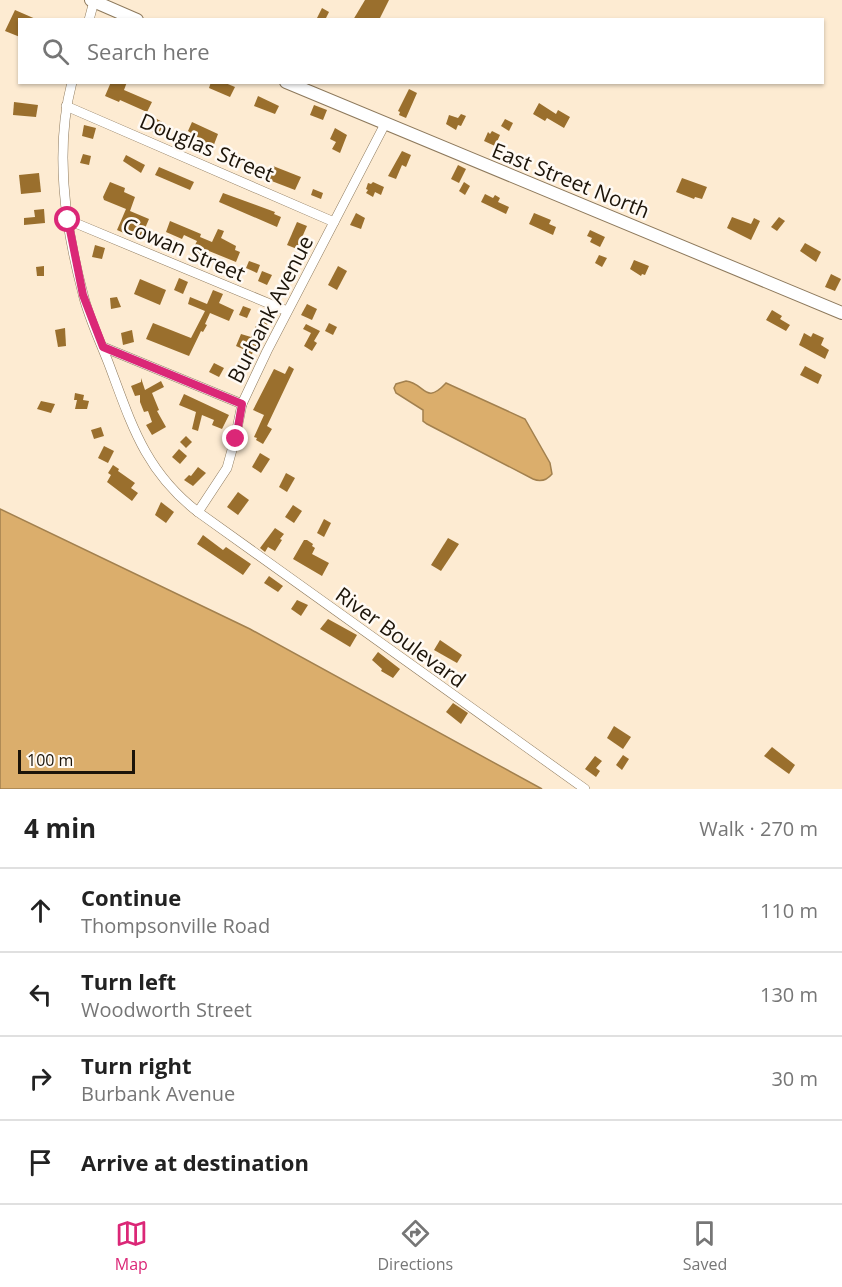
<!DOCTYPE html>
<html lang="en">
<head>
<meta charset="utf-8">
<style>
  body { margin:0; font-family:"Open Sans",sans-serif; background:#f6f6f6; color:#222 }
  .scale { position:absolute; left:18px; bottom:15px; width:117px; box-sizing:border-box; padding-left:6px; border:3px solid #1c1409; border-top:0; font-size:16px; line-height:21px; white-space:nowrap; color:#1c1409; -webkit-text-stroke:4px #fffaf4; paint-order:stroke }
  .stop { position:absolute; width:18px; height:18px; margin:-14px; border:4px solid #db2777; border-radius:50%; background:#fff }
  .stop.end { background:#db2777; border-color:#fff; box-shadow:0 2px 6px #0008 }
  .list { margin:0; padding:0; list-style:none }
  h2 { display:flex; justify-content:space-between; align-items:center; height:78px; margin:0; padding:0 24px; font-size:26px }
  h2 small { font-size:20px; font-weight:400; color:#767676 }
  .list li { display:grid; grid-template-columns:39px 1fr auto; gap:18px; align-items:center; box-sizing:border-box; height:84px; padding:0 24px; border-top:2px solid #e0e0e0 }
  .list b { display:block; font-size:22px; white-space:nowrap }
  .list p { margin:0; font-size:20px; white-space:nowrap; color:#767676 }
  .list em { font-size:20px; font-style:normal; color:#767676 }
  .icon { flex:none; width:33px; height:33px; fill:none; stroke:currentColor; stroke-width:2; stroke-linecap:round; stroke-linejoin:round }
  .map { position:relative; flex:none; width:842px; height:789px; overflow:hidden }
  .search { position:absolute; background:#fff; box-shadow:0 2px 4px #0004; left:18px; right:18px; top:18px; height:66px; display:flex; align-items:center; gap:15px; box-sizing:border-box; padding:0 21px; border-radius:0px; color:#767676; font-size:22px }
  .sheet { height:414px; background:#fff }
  nav { display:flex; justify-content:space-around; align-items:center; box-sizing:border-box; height:84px; border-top:2px solid #e0e0e0; background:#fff; font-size:16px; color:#767676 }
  nav a { display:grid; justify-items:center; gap:3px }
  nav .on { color:#db2777 }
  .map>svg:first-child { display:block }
  .water { fill:#dbae6c; stroke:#a2804e; stroke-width:1.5 }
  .building { fill:#9a6f2d }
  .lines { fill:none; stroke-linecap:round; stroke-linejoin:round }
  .minor-casing { stroke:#8d795c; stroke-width:10 }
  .secondary-casing { stroke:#8d795c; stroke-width:14 }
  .minor { stroke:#fff; stroke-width:9 }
  .secondary { stroke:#fff; stroke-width:12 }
  .route { stroke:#db2777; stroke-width:8 }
  .labels { text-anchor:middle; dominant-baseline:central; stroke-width:5; stroke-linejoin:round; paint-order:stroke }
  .street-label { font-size:21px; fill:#1c1409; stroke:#fffaf4 }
</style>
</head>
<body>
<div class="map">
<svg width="842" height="789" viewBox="0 0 842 789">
  <rect width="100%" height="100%" fill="#fdebd2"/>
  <!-- water -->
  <g class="water">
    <path d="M406,381C425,383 425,406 446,383L525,419L550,463L552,474C547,480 540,482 533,479L427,424L423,421V410L396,393L394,388L396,384Z"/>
    <path d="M0,509L250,629L542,789H0Z"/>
  </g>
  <!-- building -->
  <g class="building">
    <path d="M365,0H389L379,20H353Z"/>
    <path d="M322,8L329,12L325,20H316Z"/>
    <path d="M15,10L38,20H20V37L5,31Z"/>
    <path d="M111,82H127L124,90L152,102L147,112L120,100L119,102L105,96Z"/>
    <path d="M211,82H223L235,87L230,97L209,88Z"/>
    <path d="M409,89L417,93L406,118L399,115L400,112L398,111Z"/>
    <path d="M258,96L279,106L275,114L254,106Z"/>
    <path d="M14,102L38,105L36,117L13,115Z"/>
    <path d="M539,103L556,114L558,110L570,117L564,128L547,118L545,121L533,114Z"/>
    <path d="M314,105L327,110L323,120L310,115Z"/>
    <path d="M461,114L466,116L461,126L458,125L456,130L446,124L449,115L458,118Z"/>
    <path d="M155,118L166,124L160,136L152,132L154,127L151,126Z"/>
    <path d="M505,119L513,123L509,131L501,126Z"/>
    <path d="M192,122L218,134L210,155L200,149L204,141L188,131Z"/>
    <path d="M84,125L96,128L93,139L82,136Z"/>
    <path d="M335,128L347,135L340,153L332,149L336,142L330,139Z"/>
    <path d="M492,131L500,135L495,146L484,141L488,132L490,134Z"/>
    <path d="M402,151L411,155L406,167L402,165L396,179L388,176Z"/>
    <path d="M83,154L91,156L89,165L80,163Z"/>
    <path d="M126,155L145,165L141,173L123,161Z"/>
    <path d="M458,165L466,169L459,183L451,179Z"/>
    <path d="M273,166L301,177L295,190L269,180Z"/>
    <path d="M159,167L194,182L190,190L155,175Z"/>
    <path d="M39,173L41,192L21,194L19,175Z"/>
    <path d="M682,178L707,187L702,199L695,197L694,199L676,192Z"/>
    <path d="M110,182L125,188L124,192L135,197L130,211L149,219L140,240L117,230L126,209L104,200L103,197Z"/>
    <path d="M373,182L384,187L381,195L375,192L373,197L366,193L368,190L366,189L368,183L371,184Z"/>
    <path d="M464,182L470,186L465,195L459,191Z"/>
    <path d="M313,189L323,193L321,199L311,195Z"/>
    <path d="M223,193L275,212L274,214L281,217L277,227L219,202Z"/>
    <path d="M485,194L493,198L495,195L500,198L498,202L509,207L506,214L481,202Z"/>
    <path d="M44,209L45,223L24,225V218L35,217L34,210Z"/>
    <path d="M356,213L365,218L361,229L350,225Z"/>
    <path d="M534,213L551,220L549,224L556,227L553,235L529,224Z"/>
    <path d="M732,217L751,224L754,218L760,221L751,240L727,228Z"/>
    <path d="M779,217L785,221L777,231L771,227Z"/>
    <path d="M170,221L201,234L200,237L212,242L218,229L224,231L221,238L236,246L235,250L240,252L236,262L204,249L201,257L191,253L197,241L184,235L182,239L166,232Z"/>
    <path d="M297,222L307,226L297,249L287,245Z"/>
    <path d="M590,230L605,237L600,247L590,242L592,238L587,236Z"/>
    <path d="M805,243L821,252L816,262L800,251Z"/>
    <path d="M95,245L105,248L102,259L92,257Z"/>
    <path d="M599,255L607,258L602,267L595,263Z"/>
    <path d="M634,260L649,266L645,275L642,274L641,276L630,269Z"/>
    <path d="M249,261L260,265L257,273L246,268Z"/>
    <path d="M44,266V276H37L36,267Z"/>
    <path d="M338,266L347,271L337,290L328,285Z"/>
    <path d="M262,271L272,275L267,285L258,281Z"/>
    <path d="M831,274L841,279L835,291L825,287Z"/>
    <path d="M179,278L188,282L183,294L174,290Z"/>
    <path d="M140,279L166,290L160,305L134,294Z"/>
    <path d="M213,290L223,294L219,303L234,310L229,321L210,313L205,324L207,325L203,332L201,331L189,356L146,339L153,323L191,338L205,311L188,304L190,297L207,304Z"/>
    <path d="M117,297L121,307L111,309L110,298Z"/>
    <path d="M307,304L317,309L312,320L301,315Z"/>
    <path d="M243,306L251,309L247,318L239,315Z"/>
    <path d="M772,310L782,316L780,319L790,325L786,331L766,320Z"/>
    <path d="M259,319L268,323L249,360L242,357L245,350L236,346L241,334L251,337Z"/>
    <path d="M329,323L337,327L333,335L325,331Z"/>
    <path d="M306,324L320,331L314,341L317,343L312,351L304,346L311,333L303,329Z"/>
    <path d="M65,328L66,346L58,347L55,330Z"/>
    <path d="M132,330L134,342L123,345L121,333Z"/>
    <path d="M804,333L811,337L813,333L824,338L821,345L829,350L825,359L799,345Z"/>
    <path d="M214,363L224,368L219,377L209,372Z"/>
    <path d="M289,366L294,369L267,426L272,429L263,444L256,440L257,438L254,437L264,415L253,410L274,369L285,374Z"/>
    <path d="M805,366L822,375L818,384L800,375Z"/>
    <path d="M141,378L145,390L161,381L164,387L152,393L159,410L157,411L166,427L152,435L146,425L152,422L148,411L144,412L140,402V395L135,396L131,386L141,382Z"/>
    <path d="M75,393L84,395L83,400L89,401L87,409H75L77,400H74Z"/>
    <path d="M184,394L229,415L222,429L212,425L214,420L202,415L198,431L192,429L196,412L179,405Z"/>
    <path d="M41,401L55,404L51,413L37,409Z"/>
    <path d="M101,427L104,436L94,439L91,430Z"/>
    <path d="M186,436L192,442L186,448L180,442Z"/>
    <path d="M104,446L114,451L108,463L98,458Z"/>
    <path d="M179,449L187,456L180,464L172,457Z"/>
    <path d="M260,453L270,459L261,473L252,467Z"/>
    <path d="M113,465L119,469L118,471L135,483L131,488L138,493L132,501L107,482L111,475L108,473Z"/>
    <path d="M198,467L206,473L193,486L184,480L189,475L191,476Z"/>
    <path d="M286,473L295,478L287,492L279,487Z"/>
    <path d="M238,492L249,500L238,515L227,507Z"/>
    <path d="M161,502L174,512L166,523L155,515Z"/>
    <path d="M293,505L302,511L294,523L285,517Z"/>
    <path d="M324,519L331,523L324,537L317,533Z"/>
    <path d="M275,528L284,534L280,539L282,540L275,551L268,547L265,552L260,548Z"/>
    <path d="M203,535L223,550L226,547L251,564L243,575L197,544Z"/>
    <path d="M448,538L459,544L441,571L431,565Z"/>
    <path d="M304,540H307L313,544L312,546L315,548L312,554L329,563L322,576L293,559Z"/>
    <path d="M269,576L283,586L278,592L264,583Z"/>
    <path d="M297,600L308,605L301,616L291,609Z"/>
    <path d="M328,619L357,635L350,647L320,629Z"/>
    <path d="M440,640L462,655L457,663L434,650Z"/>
    <path d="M378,652L400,669L393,678L381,671L382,669L372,660Z"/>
    <path d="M453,703L468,713L461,724L446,712Z"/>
    <path d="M614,726L631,737L623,749L607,738Z"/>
    <path d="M772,747L795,765L789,774L764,756Z"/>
    <path d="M623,755L629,759L622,770L616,765Z"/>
    <path d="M595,756L602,761L596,768L600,771L596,777L585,769Z"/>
  </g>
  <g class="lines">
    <defs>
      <g id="minor">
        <path d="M89,20L94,1"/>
        <path d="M72,82C54,151 65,226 83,294C89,319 101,343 110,367C132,426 146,472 198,512L585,789"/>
        <path d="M66,106L334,222"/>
        <path d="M68,220L287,311"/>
        <path d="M103,347L242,404"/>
        <path d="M198,512L227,468L235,439L242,404L267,351L385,124"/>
      </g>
      <g id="secondary">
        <path d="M91,0L137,20"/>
        <path d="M286,82L842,313"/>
      </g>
    </defs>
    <!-- minor casing -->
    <use href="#minor" class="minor-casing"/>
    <!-- secondary casing -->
    <use href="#secondary" class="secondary-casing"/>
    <!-- minor -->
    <use href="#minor" class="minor"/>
    <!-- secondary -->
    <use href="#secondary" class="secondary"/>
  </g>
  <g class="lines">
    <!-- route -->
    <path class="route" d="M68,220L83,295L103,347L242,404L236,439"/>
  </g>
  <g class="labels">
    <!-- street labels -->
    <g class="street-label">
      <text transform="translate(207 147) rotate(23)">Douglas Street</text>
      <text transform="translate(571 180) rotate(22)">East Street North</text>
      <text transform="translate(184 249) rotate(23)">Cowan Street</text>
      <text transform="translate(270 309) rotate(-63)">Burbank Avenue</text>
      <text transform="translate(401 637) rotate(36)">River Boulevard</text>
    </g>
  </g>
</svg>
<div class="scale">100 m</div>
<div class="stop" style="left:68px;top:220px"></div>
<div class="stop end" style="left:236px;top:439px"></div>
<div class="search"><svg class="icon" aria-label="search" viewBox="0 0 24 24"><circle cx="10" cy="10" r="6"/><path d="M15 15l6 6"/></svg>Search here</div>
</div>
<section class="sheet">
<h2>4 min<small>Walk · 270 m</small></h2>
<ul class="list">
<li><svg class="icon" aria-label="ahead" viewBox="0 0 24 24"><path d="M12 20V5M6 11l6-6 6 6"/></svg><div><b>Continue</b><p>Thompsonville Road</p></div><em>110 m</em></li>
<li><svg class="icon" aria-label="left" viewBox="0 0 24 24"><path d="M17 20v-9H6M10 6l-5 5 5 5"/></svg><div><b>Turn left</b><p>Woodworth Street</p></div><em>130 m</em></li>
<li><svg class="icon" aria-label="right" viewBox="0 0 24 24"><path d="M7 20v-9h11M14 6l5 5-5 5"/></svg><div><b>Turn right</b><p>Burbank Avenue</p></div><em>30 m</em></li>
<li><svg class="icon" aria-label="arrive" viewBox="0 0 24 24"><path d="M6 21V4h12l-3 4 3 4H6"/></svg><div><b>Arrive at destination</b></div></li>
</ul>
</section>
<nav>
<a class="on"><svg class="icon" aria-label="map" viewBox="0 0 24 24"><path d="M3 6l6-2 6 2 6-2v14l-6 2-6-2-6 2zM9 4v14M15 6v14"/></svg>Map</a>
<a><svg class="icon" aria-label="directions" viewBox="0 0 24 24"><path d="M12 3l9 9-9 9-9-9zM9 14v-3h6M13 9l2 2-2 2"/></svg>Directions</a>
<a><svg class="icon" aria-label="saved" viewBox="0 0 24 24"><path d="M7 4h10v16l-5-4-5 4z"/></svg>Saved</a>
</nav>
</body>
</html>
